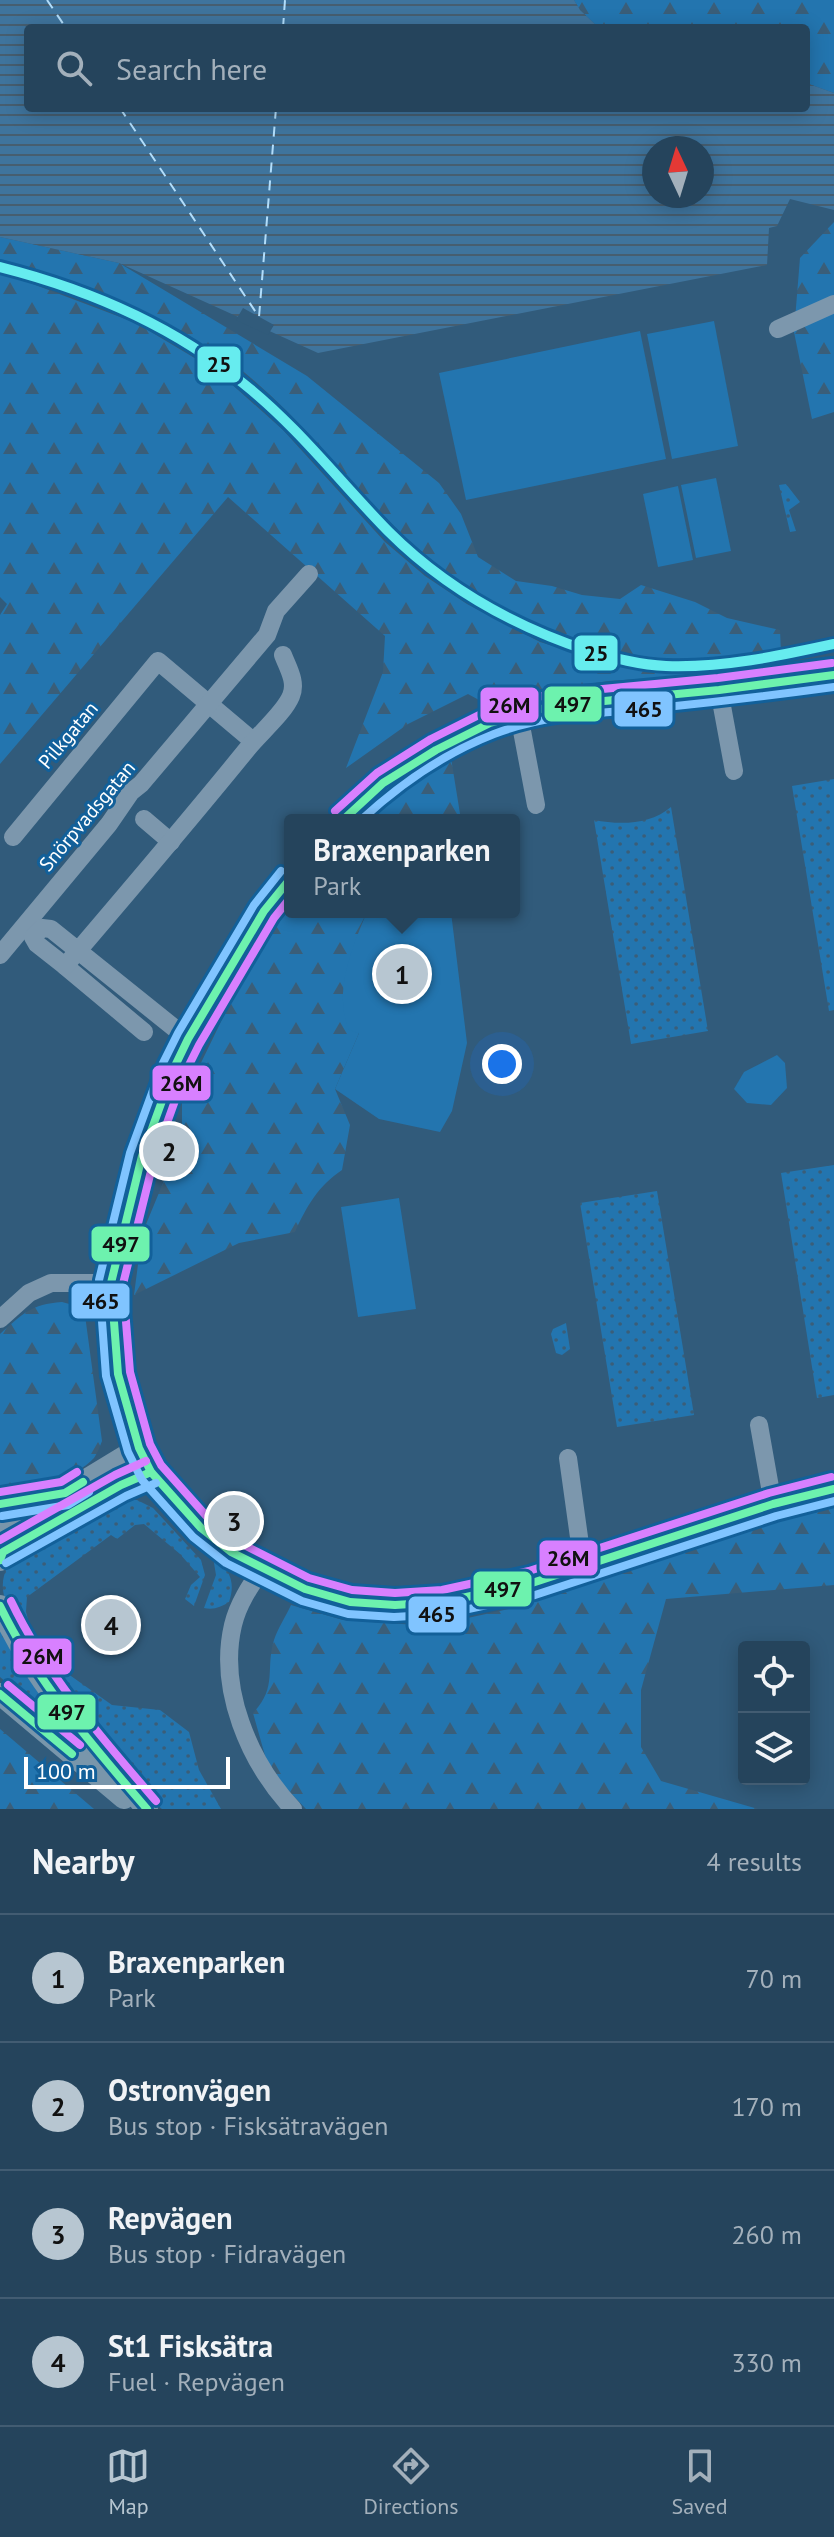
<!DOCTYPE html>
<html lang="en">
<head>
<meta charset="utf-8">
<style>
  body { margin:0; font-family:"PT Sans",sans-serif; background:#314e65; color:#f1f3f6 }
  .controls { position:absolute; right:24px; bottom:24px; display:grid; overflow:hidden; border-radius:8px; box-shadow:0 4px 20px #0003 }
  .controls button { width:72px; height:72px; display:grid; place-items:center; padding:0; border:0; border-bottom:2px solid #425c72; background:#25445c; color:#f1f3f6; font:40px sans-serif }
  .compass { position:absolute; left:642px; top:136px; width:72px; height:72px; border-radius:50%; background:#25445c; box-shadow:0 4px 20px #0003; rotate:356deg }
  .scale { position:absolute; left:24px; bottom:20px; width:206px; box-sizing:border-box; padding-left:8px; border:4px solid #fff; border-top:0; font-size:22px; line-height:28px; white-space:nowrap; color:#fff; -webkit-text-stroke:6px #12609a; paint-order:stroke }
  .you { position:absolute; left:502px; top:1064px; width:28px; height:28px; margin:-20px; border:6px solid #fff; border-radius:50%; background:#1a73e8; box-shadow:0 0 0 12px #1a73e833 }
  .badge { display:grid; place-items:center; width:52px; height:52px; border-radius:50%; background:#b7c6d1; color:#111; font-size:26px; font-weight:700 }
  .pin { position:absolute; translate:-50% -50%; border:4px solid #fff; box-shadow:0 2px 8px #0006 }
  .popup { position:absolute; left:284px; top:814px; width:236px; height:104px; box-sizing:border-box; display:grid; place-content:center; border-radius:8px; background:#25445c; filter:drop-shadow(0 2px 6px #0005); font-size:26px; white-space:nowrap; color:#a3b0bb }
  .popup b { font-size:30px; color:#f1f3f6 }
  .popup::after { content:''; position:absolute; left:50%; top:100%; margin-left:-16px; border:16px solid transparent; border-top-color:#25445c }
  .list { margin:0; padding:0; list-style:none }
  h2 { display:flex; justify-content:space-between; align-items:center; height:104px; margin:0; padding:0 32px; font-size:34px }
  h2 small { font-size:26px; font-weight:400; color:#a3b0bb }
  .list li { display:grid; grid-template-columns:52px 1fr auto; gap:24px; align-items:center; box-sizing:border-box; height:128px; padding:0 32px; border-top:2px solid #425c72 }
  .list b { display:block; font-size:30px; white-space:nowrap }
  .list p { margin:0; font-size:26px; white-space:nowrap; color:#a3b0bb }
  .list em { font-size:26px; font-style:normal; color:#a3b0bb }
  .icon { flex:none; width:44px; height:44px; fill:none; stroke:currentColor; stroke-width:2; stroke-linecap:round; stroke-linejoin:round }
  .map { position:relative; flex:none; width:834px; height:1809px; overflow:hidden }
  .search { position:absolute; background:#25445c; box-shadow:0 4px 20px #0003; left:24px; right:24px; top:24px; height:88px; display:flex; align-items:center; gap:20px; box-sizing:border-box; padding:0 28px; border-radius:8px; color:#a3b0bb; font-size:30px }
  .sheet { height:616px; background:#25445c }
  nav { display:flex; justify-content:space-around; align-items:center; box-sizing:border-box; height:112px; border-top:2px solid #425c72; background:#25445c; font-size:22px; color:#a3b0bb }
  nav a { display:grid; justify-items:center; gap:4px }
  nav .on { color:#b7c6d1 }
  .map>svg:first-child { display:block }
  .grass { fill:url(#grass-dots) }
  .forest { fill:url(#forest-firs) }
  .park { fill:#2375af }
  .water { fill:url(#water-rules); fill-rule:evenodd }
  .pier { fill:#315b7b }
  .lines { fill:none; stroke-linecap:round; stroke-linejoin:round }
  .ferry { stroke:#b2ddfa; stroke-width:2; stroke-dasharray:10 8; stroke-linecap:butt }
  .minor { stroke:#7c97ad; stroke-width:18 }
  .major { stroke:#7996ab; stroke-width:22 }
  .highway { stroke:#7c97ab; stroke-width:26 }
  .bus-1-casing { stroke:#12609a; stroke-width:14 }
  .bus-2-casing { stroke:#12609a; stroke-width:14 }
  .bus-3-casing { stroke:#12609a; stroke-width:14 }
  .bus-1 { stroke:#6df2ae; stroke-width:8 }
  .bus-2 { stroke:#80c4ff; stroke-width:8 }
  .bus-3 { stroke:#d880ff; stroke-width:8 }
  .rail-1-casing { stroke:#12609a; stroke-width:16 }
  .rail-1 { stroke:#66ecef; stroke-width:10 }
  .labels { text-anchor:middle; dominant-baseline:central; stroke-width:6; stroke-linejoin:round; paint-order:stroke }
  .street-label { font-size:20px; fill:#fff; stroke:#12609a }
  .line-badge { stroke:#12609a; stroke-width:3 }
  .pale-badge-label { font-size:22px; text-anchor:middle; font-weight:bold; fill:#111 }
</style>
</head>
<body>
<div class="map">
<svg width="834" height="1809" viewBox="0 0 834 1809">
  <defs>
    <pattern id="grass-dots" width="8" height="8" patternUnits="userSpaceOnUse" patternTransform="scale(2)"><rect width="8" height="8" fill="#2375af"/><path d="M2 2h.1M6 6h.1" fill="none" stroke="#3a5e79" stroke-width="1.8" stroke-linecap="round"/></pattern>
    <pattern id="forest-firs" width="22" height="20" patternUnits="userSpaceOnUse" patternTransform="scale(2)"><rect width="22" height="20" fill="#2375af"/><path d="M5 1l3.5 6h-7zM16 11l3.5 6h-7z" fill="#3a5e79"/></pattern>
    <pattern id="water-rules" width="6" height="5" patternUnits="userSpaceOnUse" patternTransform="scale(2)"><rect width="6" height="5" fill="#3f749d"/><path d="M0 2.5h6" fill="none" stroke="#465e70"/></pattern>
  </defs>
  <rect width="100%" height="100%" fill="#315b7b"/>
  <!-- grass -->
  <g class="grass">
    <path d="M786,484L800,502L789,510L796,531L790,532L779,485Z"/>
    <path d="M834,779V1010L829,1011L792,786Z"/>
    <path d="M671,807L708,1031L631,1044L594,820C620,825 650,825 671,807Z"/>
    <path d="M834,1165V1395L817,1398L781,1173Z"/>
    <path d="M657,1191L694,1415L617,1427L580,1203Z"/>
    <path d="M566,1323L570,1349L562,1355L556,1353L551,1334L553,1329Z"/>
    <path d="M125,1500H137L153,1508L201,1560L205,1575L194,1606L185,1599L191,1585L200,1577L180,1554L144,1524L135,1525L117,1539L111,1535L27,1597L26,1611L29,1625L54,1664L112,1705L160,1710L189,1732L199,1770L221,1809H162L150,1799L57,1685L6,1602C1,1588 2,1578 8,1565L110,1507Z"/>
    <path d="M212,1551C227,1568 237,1580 229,1602C221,1607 214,1610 204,1608L216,1575Z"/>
    <path d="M0,1618L86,1748L0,1677Z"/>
  </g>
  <!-- forest -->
  <g class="forest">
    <path d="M574,0H834V93L806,83V28H599L580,10Z"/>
    <path d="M834,222V412L812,419L794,332L800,258Z"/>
    <path d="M0,237L119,263L307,376L439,483L461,514L478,557L516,581L552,586L582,595L620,599L641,585L695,602L727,618L780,630L781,653C726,658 666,664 612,651C528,631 454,586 394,526C338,470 291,406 227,359C216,351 202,345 190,338C131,304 66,276 0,260Z"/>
    <path d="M0,274L17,278L136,323L218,372L283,430L385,542L425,576L467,604L540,642L610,663L696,675L609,681L479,700L468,694L408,724L346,768L383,672L385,636L228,497L0,764V615L7,604L0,597Z"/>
    <path d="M451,758L461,820H361C388,794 416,771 451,758Z"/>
    <path d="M290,905V912H367L362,922L359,1033L335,1089L350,1125L342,1170C319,1185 306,1207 295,1232L239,1243L134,1295L142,1234L182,1137V1102L231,1001Z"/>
    <path d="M62,1302L84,1308L102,1441C100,1446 97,1454 94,1458C75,1479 27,1491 0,1492V1334C23,1314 31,1304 62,1302Z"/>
    <path d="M834,1499V1585L666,1599L641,1690V1747L661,1781L758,1809H306L285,1787L266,1759L253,1713C278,1687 265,1669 274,1640C278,1628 286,1616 291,1605L343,1620L431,1626L522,1606L643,1566L736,1531Z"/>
    <path d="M0,1729L94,1809H0Z"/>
  </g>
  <!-- park -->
  <g class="park">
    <path d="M714,321L738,446L672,459L647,334Z"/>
    <path d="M640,331L666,459L466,500L439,373Z"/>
    <path d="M716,478L731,551L696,558L681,485Z"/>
    <path d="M678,486L693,560L658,567L643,494Z"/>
    <path d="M367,912H451L467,1043L452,1111L440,1132L379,1119L335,1089L359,1033L349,1030C333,993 352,947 367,912Z"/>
    <path d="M777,1055L785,1063L787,1088L771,1105L747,1103L734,1089L744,1072Z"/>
    <path d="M399,1198L416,1309L358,1317L341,1207Z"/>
  </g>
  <!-- water -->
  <path class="water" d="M0,0H574L580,10L599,28H28V108H806V83L834,93V210L790,199L777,226L769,228L767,265L318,353L119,263L0,237ZM654,148H702V196H654Z"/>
  <!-- pier -->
  <path class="pier" d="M243,308L274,325L268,335L236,320Z"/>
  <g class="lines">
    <!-- ferry -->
    <g class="ferry">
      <path d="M47,0L66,28"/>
      <path d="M283,28L285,0"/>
      <path d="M120,108L259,317L276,108"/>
    </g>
    <!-- minor -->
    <g class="minor">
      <path d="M778,329L834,304"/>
      <path d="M719,690L734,771"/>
      <path d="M519,715L536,805"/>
      <path d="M144,819L171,842"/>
      <path d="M343,820L383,783L436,750L490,723L552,706L719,690L834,675"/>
      <path d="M13,837L158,661L253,741"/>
      <path d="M290,879L264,911L188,1039L174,1068L142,1156L111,1283L118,1374L139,1448L151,1472L201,1528L231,1552L305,1589L350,1602L395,1605L443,1602L488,1594L532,1583L773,1504L834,1489"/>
      <path d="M0,955L109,824L131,792L141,784L267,635L276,611L309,574"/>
      <path d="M65,966L144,1032"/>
      <path d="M188,1039L51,929L42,928L33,937L37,944L65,966L77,952C135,884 192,817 248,748C260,733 284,713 291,696C297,682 288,668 283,655"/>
      <path d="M0,1319L29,1293L51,1283H111"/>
      <path d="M759,1425L773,1504"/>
      <path d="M568,1458L583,1566"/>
      <path d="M262,1569C250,1586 238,1604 233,1625C218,1689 249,1762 293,1809"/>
    </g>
    <!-- major -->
    <g class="major">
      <path d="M0,1527L65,1493L139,1448"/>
      <path d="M0,1560L3,1552L121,1485L151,1472"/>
      <path d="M0,1606C31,1678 96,1749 147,1809"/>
      <path d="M0,1694L124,1798"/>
    </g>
    <!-- highway -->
    <g class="highway">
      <path d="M0,1504L65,1493"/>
      <path d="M0,1553L3,1552"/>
    </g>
    <defs>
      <g id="bus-1">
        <path d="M343,820L383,783L436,750L490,723L552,706L719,690L834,675"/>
        <path d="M290,879L264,911L188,1039L174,1068L142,1156L111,1283L118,1374L139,1448L151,1472L201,1528L231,1552L305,1589L350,1602L395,1605L443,1602L532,1583L773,1504L834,1489"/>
        <path d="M0,1504L65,1493L83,1482"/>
        <path d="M0,1560L3,1552L121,1485L151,1472"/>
        <path d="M0,1606C37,1682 92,1745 147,1809"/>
        <path d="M0,1694L72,1754"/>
      </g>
      <g id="bus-2">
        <path d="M361,820C399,785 445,753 494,734C546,714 603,713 657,708C716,702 775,695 834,687"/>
        <path d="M281,871L254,905L178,1033L163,1063L130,1153L99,1280L106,1376L128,1452L142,1480L193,1537L226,1563L302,1601L348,1614L394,1617L445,1614L535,1595L776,1516L834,1501"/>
        <path d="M2,1516L68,1505L89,1492"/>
        <path d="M6,1563L126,1496L156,1483"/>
      </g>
      <g id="bus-3">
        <path d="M335,811L377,773L431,739L487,711L550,694L718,678L832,663"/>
        <path d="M290,898L274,918L199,1045L185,1073L154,1159L123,1284L130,1372L150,1444L161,1465L209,1519L238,1542L309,1578L352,1590L395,1593L442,1590L529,1571L769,1493L831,1477"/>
        <path d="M0,1492L61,1482L77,1472"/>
        <path d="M0,1540L115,1475L146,1461"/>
        <path d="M11,1601C47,1676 102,1738 156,1801"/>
        <path d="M8,1685L80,1745"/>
      </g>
    </defs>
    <!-- bus-1 casing -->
    <use href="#bus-1" class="bus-1-casing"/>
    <!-- bus-2 casing -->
    <use href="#bus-2" class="bus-2-casing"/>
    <!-- bus-3 casing -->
    <use href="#bus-3" class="bus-3-casing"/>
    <!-- bus-1 -->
    <use href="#bus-1" class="bus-1"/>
    <!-- bus-2 -->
    <use href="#bus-2" class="bus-2"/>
    <!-- bus-3 -->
    <use href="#bus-3" class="bus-3"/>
    <defs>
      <path id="rail-1" d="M0,267C87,289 174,326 244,384C298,427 340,482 388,531C445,588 513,626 589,651C614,658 640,665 666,666C723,668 779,656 834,644"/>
    </defs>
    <!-- rail-1 casing -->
    <use href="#rail-1" class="rail-1-casing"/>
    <!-- rail-1 -->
    <use href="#rail-1" class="rail-1"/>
  </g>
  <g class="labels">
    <!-- street labels -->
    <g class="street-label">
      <text transform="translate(68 735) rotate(-50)">Pilkgatan</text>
      <text transform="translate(87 816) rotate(-50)">Snörpvadsgatan</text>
    </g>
  </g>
  <g class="line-badge">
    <rect x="196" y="345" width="46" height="39" rx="8" fill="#66ecef"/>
    <rect x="573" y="634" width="46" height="38" rx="8" fill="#66ecef"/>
    <rect x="543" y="685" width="60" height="38" rx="8" fill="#6df2ae"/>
    <rect x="479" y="686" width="61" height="38" rx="8" fill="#d880ff"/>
    <rect x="613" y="690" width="61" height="38" rx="8" fill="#80c4ff"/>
    <rect x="151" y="1064" width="61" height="38" rx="8" fill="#d880ff"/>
    <rect x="90" y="1225" width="61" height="38" rx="8" fill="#6df2ae"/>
    <rect x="70" y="1282" width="61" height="38" rx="8" fill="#80c4ff"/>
    <rect x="538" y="1539" width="61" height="38" rx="8" fill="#d880ff"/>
    <rect x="472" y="1570" width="61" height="38" rx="8" fill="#6df2ae"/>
    <rect x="407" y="1595" width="61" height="39" rx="8" fill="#80c4ff"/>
    <rect x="12" y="1637" width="61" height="39" rx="8" fill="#d880ff"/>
    <rect x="36" y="1693" width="61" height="38" rx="8" fill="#6df2ae"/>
  </g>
  <g class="pale-badge-label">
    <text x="219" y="372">25</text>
    <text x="596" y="661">25</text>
    <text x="573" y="712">497</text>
    <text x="509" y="713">26M</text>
    <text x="644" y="717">465</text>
    <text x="181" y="1091">26M</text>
    <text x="121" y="1252">497</text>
    <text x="101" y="1309">465</text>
    <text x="568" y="1566">26M</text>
    <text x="503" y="1597">497</text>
    <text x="437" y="1622">465</text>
    <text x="42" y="1664">26M</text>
    <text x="67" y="1720">497</text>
  </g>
</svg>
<div class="controls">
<button><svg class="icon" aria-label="locate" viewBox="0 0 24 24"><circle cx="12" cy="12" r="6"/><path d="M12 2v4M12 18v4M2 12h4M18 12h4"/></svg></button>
<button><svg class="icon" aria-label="layers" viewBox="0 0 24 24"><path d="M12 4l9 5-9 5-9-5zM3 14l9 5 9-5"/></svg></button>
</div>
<svg class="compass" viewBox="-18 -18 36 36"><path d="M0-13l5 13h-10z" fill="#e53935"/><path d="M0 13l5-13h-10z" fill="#a3b0bb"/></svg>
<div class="scale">100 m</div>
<div class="you"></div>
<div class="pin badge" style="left:402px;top:974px">1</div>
<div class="popup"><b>Braxenparken</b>Park</div>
<div class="pin badge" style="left:169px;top:1151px">2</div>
<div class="pin badge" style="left:234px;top:1521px">3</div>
<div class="pin badge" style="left:111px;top:1625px">4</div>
<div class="search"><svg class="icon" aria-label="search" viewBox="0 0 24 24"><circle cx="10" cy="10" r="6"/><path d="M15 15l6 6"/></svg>Search here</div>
</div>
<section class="sheet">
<h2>Nearby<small>4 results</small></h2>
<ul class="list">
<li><span class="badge">1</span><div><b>Braxenparken</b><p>Park</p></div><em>70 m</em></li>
<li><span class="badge">2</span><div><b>Ostronvägen</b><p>Bus stop · Fisksätravägen</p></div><em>170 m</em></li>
<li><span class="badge">3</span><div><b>Repvägen</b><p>Bus stop · Fidravägen</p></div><em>260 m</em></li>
<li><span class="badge">4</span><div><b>St1 Fisksätra</b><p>Fuel · Repvägen</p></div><em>330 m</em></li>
</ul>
</section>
<nav>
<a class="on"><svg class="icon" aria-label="map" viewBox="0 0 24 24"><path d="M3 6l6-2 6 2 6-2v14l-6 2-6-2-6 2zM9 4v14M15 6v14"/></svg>Map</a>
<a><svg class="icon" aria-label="directions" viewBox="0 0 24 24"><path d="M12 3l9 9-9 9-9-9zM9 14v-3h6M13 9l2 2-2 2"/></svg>Directions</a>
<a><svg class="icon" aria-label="saved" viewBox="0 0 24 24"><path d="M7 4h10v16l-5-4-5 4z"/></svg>Saved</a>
</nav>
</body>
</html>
